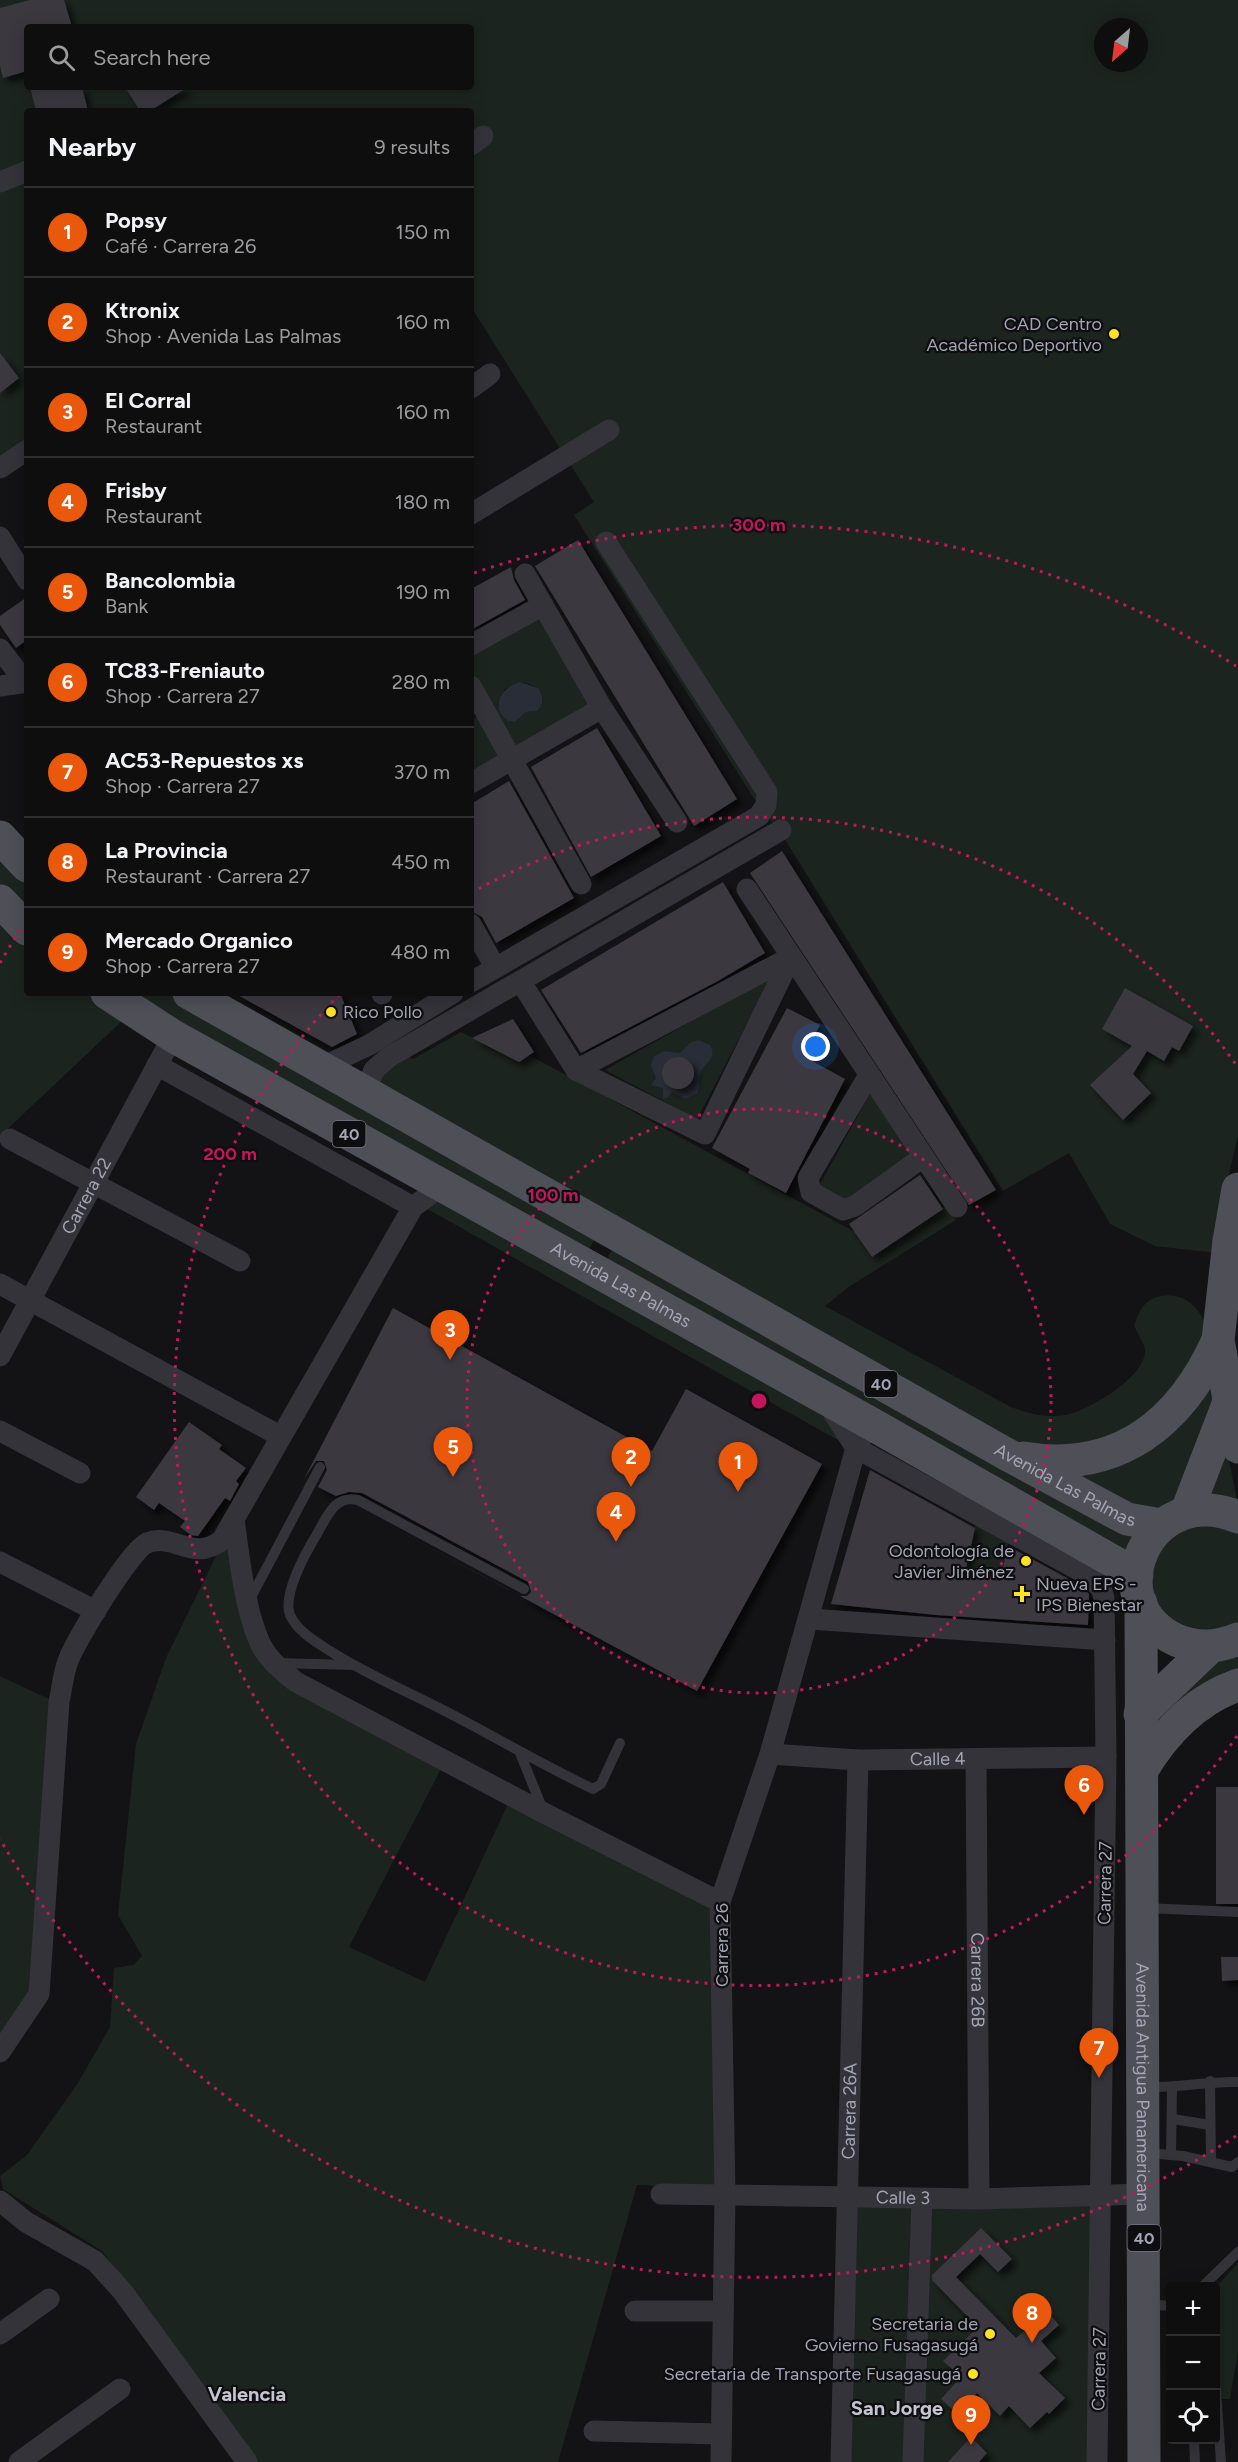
<!DOCTYPE html>
<html lang="en">
<head>
<meta charset="utf-8">
<style>
  body { margin:0; font-family:Figtree,sans-serif; background:#171718; color:#f1f3f6 }
  .controls { position:absolute; right:18px; bottom:18px; display:grid; overflow:hidden; border-radius:6px; box-shadow:0 3px 15px #0003 }
  .controls button { width:54px; height:54px; display:grid; place-items:center; padding:0; border:0; border-bottom:2px solid #2e2e2f; background:#0e0e0f; color:#f1f3f6; font:30px sans-serif }
  .compass { position:absolute; left:1094px; top:18px; width:54px; height:54px; border-radius:50%; background:#0e0e0f; box-shadow:0 3px 15px #0003; rotate:208deg }
  .you { position:absolute; left:816px; top:1047px; width:21px; height:21px; margin:-15px; border:4px solid #fff; border-radius:50%; background:#1a73e8; box-shadow:0 0 0 9px #1a73e833 }
  .badge { display:grid; place-items:center; width:39px; height:39px; border-radius:50%; background:#ea580c; color:#fff; font-size:20px; font-weight:700 }
  .pin { position:absolute; translate:-50% -50px; filter:drop-shadow(0 2px 3px #0008) }
  .pin::after { content:''; position:absolute; top:32px; width:21px; height:18px; background:inherit; clip-path:polygon(0 0,100% 0,50% 100%) }
  .list { margin:0; padding:0; list-style:none }
  h2 { display:flex; justify-content:space-between; align-items:center; height:78px; margin:0; padding:0 24px; font-size:26px }
  h2 small { font-size:20px; font-weight:400; color:#9b9c9e }
  .list li { display:grid; grid-template-columns:39px 1fr auto; gap:18px; align-items:center; box-sizing:border-box; height:90px; padding:0 24px; border-top:2px solid #2e2e2f }
  .list b { display:block; font-size:22px; white-space:nowrap }
  .list p { margin:0; font-size:20px; white-space:nowrap; color:#9b9c9e }
  .list em { font-size:20px; font-style:normal; color:#9b9c9e }
  .icon { flex:none; width:33px; height:33px; fill:none; stroke:currentColor; stroke-width:2; stroke-linecap:round; stroke-linejoin:round }
  .map { position:relative; flex:none; width:1238px; height:2462px; overflow:hidden }
  .search { position:absolute; background:#0e0e0f; box-shadow:0 3px 15px #0003; left:24px; top:24px; width:450px; height:66px; display:flex; align-items:center; gap:15px; box-sizing:border-box; padding:0 21px; border-radius:6px; color:#9b9c9e; font-size:22px }
  .panel { position:absolute; background:#0e0e0f; box-shadow:0 3px 15px #0003; left:24px; top:108px; width:450px; height:888px; border-radius:6px }
  .map>svg:first-child { display:block }
  .green { fill:#1c241f; fill-rule:evenodd }
  .water { fill:#282d38; fill-rule:evenodd }
  .building { fill:#3a393f; filter:url(#shadow) }
  .lines { fill:none; stroke-linecap:round; stroke-linejoin:round }
  .lane { stroke:#333339; stroke-width:10 }
  .street { stroke:#333339; stroke-width:21 }
  .primary { stroke:#4f4f58; stroke-width:33 }
  .ring { fill:none; stroke:#c2185b; stroke-width:3; stroke-dasharray:3 6 }
  .poi-dot { fill:#fbe323; stroke:#0e0d0f; stroke-width:2 }
  .labels { text-anchor:middle; dominant-baseline:central; stroke-width:4.5; stroke-linejoin:round; paint-order:stroke }
  .shield { fill:#0e0d0f; stroke:#767783; stroke-width:1.5 }
  .shield-label { font-size:16px; font-weight:bold; fill:#a3a5b5 }
  .poi-label { font-size:18px; fill:#a3a5b5; stroke:#0e0d0f; text-anchor:end }
  .street-label { font-size:18px; fill:#a3a5b5; stroke:#0e0d0f }
  .neighbourhood-label { font-size:20px; font-weight:bold; fill:#c4c5d1; stroke:#0e0d0f }
  .centre { fill:#c2185b; stroke:#0e0d0f; stroke-width:3 }
  .ring-label { font-size:18px; text-anchor:middle; font-weight:bold; fill:#c2185b; stroke:#0e0d0f; stroke-width:4.5; stroke-linejoin:round; paint-order:stroke }
</style>
</head>
<body>
<div class="map">
<svg width="1238" height="2462" viewBox="0 0 1238 2462">
  <defs>
    <filter id="shadow"><feDropShadow dx="5.5" dy="5.5" stdDeviation="3" flood-color="#0009"/></filter>
  </defs>
  <rect width="100%" height="100%" fill="#131214"/>
  <!-- green -->
  <g class="green">
    <path d="M0,0H1238V1135L1225,1191L1216,1253L1155,1246L1110,1224L1069,1153L1003,1191L784,838L755,800L574,515L594,502L471,307V111H27V441L0,459ZM27,27H471V87H27ZM1103,27H1139V63H1103Z"/>
    <path d="M540,615L593,706L514,751L471,671V653ZM518,683C535,681 553,698 535,711L526,712L515,722C504,722 498,713 498,702L505,689Z"/>
    <path d="M479,716L501,757L471,775V720Z"/>
    <path d="M0,857L27,884V912L0,886Z"/>
    <path d="M0,918L27,946V993H88L124,1019L0,1136Z"/>
    <path d="M772,976L697,1119L605,1070Z"/>
    <path d="M128,993H167L595,1239L589,1249Z"/>
    <path d="M461,1032L519,1062L529,1055L855,1232L872,1257L946,1206L956,1220L850,1286L825,1306L1011,1407C1030,1414 1045,1418 1065,1415C1087,1412 1147,1376 1145,1350C1145,1344 1136,1332 1134,1325C1138,1316 1141,1304 1152,1299C1180,1286 1206,1309 1207,1336L1160,1408L1091,1446L1012,1444L377,1085L381,1073L406,1055L413,1059Z"/>
    <path d="M871,1092L911,1154L847,1203L819,1186Z"/>
    <path d="M439,1195L814,1405L843,1443L422,1206Z"/>
    <path d="M614,1249L1134,1534L1130,1552L608,1261L609,1254Z"/>
    <path d="M1214,1377L1217,1401L1178,1502L1167,1507L1139,1511L1064,1473Z"/>
    <path d="M1226,1445L1238,1505L1204,1497Z"/>
    <path d="M976,1523L1009,1540L1001,1581L965,1573Z"/>
    <path d="M1228,1525L1238,1530V1626L1189,1633L1159,1613L1148,1575L1174,1529Z"/>
    <path d="M228,1545L254,1648L442,1767L349,1947L425,1982L509,1802L713,1907L718,2188L637,2185L558,2462H257L102,2251L3,2189L0,2176L27,2155L78,2083L110,2027L114,1968L133,1965L142,1956L118,1915L136,1744L166,1658L217,1554Z"/>
    <path d="M1238,1652V1672L1158,1726L1152,1718L1215,1658Z"/>
    <path d="M0,1676L51,1700L31,1992L0,2042Z"/>
    <path d="M1093,2203L1090,2462H849L856,2205Z"/>
    <path d="M1238,2263V2352L1230,2399H1222L1216,2376V2287Z"/>
  </g>
  <!-- water -->
  <g class="water">
    <path d="M520,682L538,688C544,696 544,704 537,711L526,712L515,722L508,721C489,708 501,687 520,682Z"/>
    <path d="M698,1040L710,1045C718,1061 704,1061 700,1074C698,1081 701,1086 697,1093L685,1099L672,1092L667,1098H663V1088L651,1085L656,1078L651,1066L653,1057L664,1051L680,1053L690,1043ZM676,1057L689,1061L694,1070L690,1085L681,1089L671,1087L662,1076L666,1062Z"/>
  </g>
  <!-- building -->
  <g class="building">
    <path d="M30,0H64L72,27H27V71L3,78L0,66V8Z"/>
    <path d="M30,87H82L88,111H36Z"/>
    <path d="M125,87H188L150,111H140Z"/>
    <path d="M0,353L19,378L0,393Z"/>
    <path d="M578,540L737,799L694,826L535,566Z"/>
    <path d="M511,567L514,580L525,600L471,630V589Z"/>
    <path d="M27,597V640L16,648L0,625V616Z"/>
    <path d="M597,728L661,836L591,877L531,767Z"/>
    <path d="M509,781L574,898L496,943L482,917L471,911V804Z"/>
    <path d="M782,851L996,1190L969,1205L750,873Z"/>
    <path d="M723,882L765,953L718,981L581,1053L541,990Z"/>
    <path d="M1125,988L1193,1026L1179,1051L1172,1047L1164,1061L1147,1051L1133,1074L1151,1093L1123,1120L1090,1085L1132,1046L1102,1029Z"/>
    <path d="M234,993H340L357,1034L332,1047Z"/>
    <path d="M787,1008L820,1025L803,1056L845,1079L786,1193L748,1173L750,1169L712,1148Z"/>
    <path d="M513,1019L534,1052L519,1062L472,1038Z"/>
    <circle cx="678" cy="1073" r="16"/>
    <path d="M920,1175L943,1209L872,1257L849,1224Z"/>
    <path d="M393,1308L652,1451L686,1389L822,1464L697,1691L367,1514L520,1596H527L531,1592L528,1582L362,1493L349,1492L336,1496L318,1487L327,1470L324,1461H316L304,1479Z"/>
    <path d="M189,1422L222,1445L219,1449L246,1468L236,1481L239,1484L230,1501L225,1498L198,1536L191,1535L180,1527L185,1521L159,1503L154,1510L136,1497Z"/>
    <path d="M870,1470L975,1528L965,1573L1000,1581L1008,1546L1078,1584L1089,1594L1088,1625L936,1615L831,1604Z"/>
    <rect x="1216" y="1787" width="22" height="117"/>
    <path d="M1221,1957H1238V1980L1222,1981Z"/>
    <path d="M981,2228L1012,2259L998,2272L980,2254L956,2277L1016,2338L1047,2311L1059,2325L1041,2341L1056,2358L1039,2373L1065,2398L1049,2414L1047,2412L1030,2428L1009,2406L1000,2416L977,2393L957,2414L941,2399L961,2377L943,2361L978,2327L932,2280V2275Z"/>
    <path d="M971,2437L987,2453L979,2462H948Z"/>
  </g>
  <g class="lines">
    <!-- lane -->
    <g class="lane">
      <path d="M524,1589L358,1500C334,1495 327,1517 317,1534C306,1552 282,1595 290,1615C297,1631 316,1642 330,1651C366,1674 406,1691 443,1710C494,1736 542,1765 593,1789L601,1784L620,1743"/>
      <path d="M249,1601L320,1467"/>
      <path d="M276,1663L354,1665"/>
      <path d="M520,1753L543,1810"/>
      <path d="M1145,1908L1238,1912"/>
      <path d="M1210,2081L1211,2162"/>
      <path d="M1146,2087C1178,2088 1207,2081 1238,2082"/>
      <path d="M1173,2119L1210,2125"/>
      <path d="M1147,2153L1183,2156L1232,2167L1238,2162"/>
      <path d="M1171,2155L1172,2088"/>
      <path d="M1203,2286L1238,2252"/>
      <path d="M1147,2304L1170,2306"/>
      <path d="M1216,2390L1221,2462"/>
      <path d="M1194,2440L1195,2462"/>
    </g>
    <!-- street -->
    <g class="street">
      <path d="M471,145L483,136"/>
      <path d="M0,182L27,171"/>
      <path d="M471,388L490,374"/>
      <path d="M0,468L27,450"/>
      <path d="M471,514L609,430"/>
      <path d="M0,537L27,580"/>
      <path d="M525,574L602,708L677,822"/>
      <path d="M471,645L543,605"/>
      <path d="M0,649L26,683"/>
      <path d="M0,686L27,682"/>
      <path d="M471,686L581,884"/>
      <path d="M471,783L602,708"/>
      <path d="M747,889L957,1207"/>
      <path d="M471,924L495,967"/>
      <path d="M471,982L759,816L766,805L767,792L606,542"/>
      <path d="M521,982L576,1070L705,1134L791,957"/>
      <path d="M382,993V994"/>
      <path d="M157,1065L413,1207"/>
      <path d="M320,1068L369,1045L453,993"/>
      <path d="M576,1070L791,957"/>
      <path d="M869,1075L808,1178L811,1192L843,1210L855,1206L923,1157"/>
      <path d="M365,1092L374,1070L389,1057L781,830"/>
      <path d="M10,1139L240,1261"/>
      <path d="M0,1284L280,1436"/>
      <path id="s1" d="M0,1356L173,1036"/>
      <path d="M827,1403L856,1448L1086,1574L1101,1588L1104,1598L1106,1757L1097,2462"/>
      <path d="M0,1431L80,1473"/>
      <path d="M234,1519C239,1556 245,1612 261,1645C269,1661 283,1671 296,1682L544,1813L720,1902"/>
      <path d="M0,1562L96,1611"/>
      <path d="M810,1619L1105,1640"/>
      <path id="s2" d="M770,1754L858,1760L1106,1757"/>
      <path id="s3" d="M976,1761L979,2199"/>
      <path d="M0,2052L39,1994L59,1702C62,1689 63,1674 68,1661C75,1642 130,1550 147,1543C174,1532 193,1563 222,1540L413,1207L443,1185"/>
      <path id="s4" d="M661,2194L979,2199L1143,2194"/>
      <path d="M0,2201L26,2222L95,2261L123,2292L247,2462"/>
      <path d="M635,2311H723"/>
      <path d="M0,2334L49,2299"/>
      <path d="M594,2431L721,2434"/>
      <path d="M19,2462L120,2389"/>
      <path d="M721,2462L725,2196L720,1902L770,1754L856,1448L862,1437"/>
      <path id="s5" d="M841,2462L858,1760"/>
      <path d="M913,2462L922,2199"/>
    </g>
    <!-- primary -->
    <g class="primary">
      <path d="M0,837L27,866"/>
      <path d="M0,901L27,929"/>
      <path id="s6" d="M107,993L173,1036L870,1423L1137,1575"/>
      <path id="s7" d="M189,993L1008,1455L1127,1519L1161,1525"/>
      <path d="M1238,1189L1229,1241L1218,1340L1238,1447"/>
      <path d="M1023,1458C1118,1474 1181,1423 1218,1340"/>
      <path d="M1187,1511L1229,1402"/>
      <path d="M1238,1517C1148,1480 1095,1603 1176,1640C1197,1649 1217,1648 1238,1639"/>
      <path id="s8" d="M1141,1603L1144,2462"/>
      <path d="M1140,1714L1210,1647"/>
      <path d="M1142,1770C1165,1732 1195,1700 1238,1685"/>
    </g>
  </g>
  <!-- distance rings -->
  <g class="ring">
    <circle cx="759" cy="1401" r="292"/>
    <path d="M1237 1736A584 584 0 1 1 339 995M471 893A584 584 0 0 1 1237 1066"/>
    <path d="M1236 2136A876 876 0 0 1 0 1839M0 963A876 876 0 0 1 24 924M474 573A876 876 0 0 1 1236 666"/>
  </g>
  <!-- markers -->
  <g class="poi-dot">
    <circle cx="1114" cy="334" r="6"/>
    <circle cx="331" cy="1012" r="6"/>
    <circle cx="1026" cy="1561" r="6"/>
    <path d="M1019 1585h6v6h6v6h-6v6h-6v-6h-6v-6h6z"/>
    <circle cx="990" cy="2334" r="6"/>
    <circle cx="973" cy="2374" r="6"/>
  </g>
  <g class="labels">
    <!-- shield labels -->
    <g class="shield">
      <rect x="332.5" y="1121" width="33" height="26" rx="4.5"/>
      <rect x="864.5" y="1371" width="33" height="26" rx="4.5"/>
      <rect x="1127.5" y="2225" width="33" height="26" rx="4.5"/>
    </g>
    <g class="shield-label">
      <text x="349" y="1134">40</text>
      <text x="881" y="1384">40</text>
      <text x="1144" y="2238">40</text>
    </g>
    <!-- poi labels -->
    <g class="poi-label">
      <text x="1102" y="324">CAD Centro<tspan x="1102" dy="21">Académico Deportivo</tspan></text>
      <text x="343" y="1012" text-anchor="start">Rico Pollo</text>
      <text x="1014" y="1551">Odontología de<tspan x="1014" dy="21">Javier Jiménez</tspan></text>
      <text x="1036" y="1584" text-anchor="start">Nueva EPS -<tspan x="1036" dy="21">IPS Bienestar</tspan></text>
      <text x="978" y="2324">Secretaria de<tspan x="978" dy="21">Govierno Fusagasugá</tspan></text>
      <text x="961" y="2374">Secretaria de Transporte Fusagasugá</text>
    </g>
    <!-- street labels -->
    <g class="street-label">
      <text stroke="none"><textPath href="#s1" startOffset="182">Carrera 22</textPath></text>
      <text stroke="none"><textPath href="#s6" startOffset="591">Avenida Las Palmas</textPath></text>
      <text stroke="none"><textPath href="#s7" startOffset="1005">Avenida Las Palmas</textPath></text>
      <text stroke="none"><textPath href="#s2" startOffset="168">Calle 4</textPath></text>
      <text transform="translate(1105 1883) rotate(-89)">Carrera 27</text>
      <text transform="translate(722 1945) rotate(-90)">Carrera 26</text>
      <text stroke="none"><textPath href="#s3" startOffset="219">Carrera 26B</textPath></text>
      <text stroke="none"><textPath href="#s8" startOffset="484">Avenida Antigua Panamericana</textPath></text>
      <text stroke="none"><textPath href="#s5" startOffset="351">Carrera 26A</textPath></text>
      <text stroke="none"><textPath href="#s4" startOffset="242">Calle 3</textPath></text>
      <text transform="translate(1099 2369) rotate(-89)">Carrera 27</text>
    </g>
    <!-- neighbourhood labels -->
    <g class="neighbourhood-label">
      <text x="247" y="2394">Valencia</text>
      <text x="897" y="2408">San Jorge</text>
    </g>
  </g>
  <circle cx="759" cy="1401" r="9" class="centre"/>
  <g class="ring-label">
    <text x="759" y="531">300 m</text>
    <text x="230" y="1160">200 m</text>
    <text x="553" y="1201">100 m</text>
  </g>
</svg>
<div class="controls">
<button>+</button>
<button>−</button>
<button><svg class="icon" aria-label="locate" viewBox="0 0 24 24"><circle cx="12" cy="12" r="6"/><path d="M12 2v4M12 18v4M2 12h4M18 12h4"/></svg></button>
</div>
<svg class="compass" viewBox="-18 -18 36 36"><path d="M0-13l5 13h-10z" fill="#e53935"/><path d="M0 13l5-13h-10z" fill="#9b9c9e"/></svg>
<div class="you"></div>
<div class="pin badge" style="left:738px;top:1492px">1</div>
<div class="pin badge" style="left:631px;top:1487px">2</div>
<div class="pin badge" style="left:450px;top:1360px">3</div>
<div class="pin badge" style="left:616px;top:1542px">4</div>
<div class="pin badge" style="left:453px;top:1477px">5</div>
<div class="pin badge" style="left:1084px;top:1815px">6</div>
<div class="pin badge" style="left:1099px;top:2078px">7</div>
<div class="pin badge" style="left:1032px;top:2343px">8</div>
<div class="pin badge" style="left:971px;top:2445px">9</div>
<div class="search"><svg class="icon" aria-label="search" viewBox="0 0 24 24"><circle cx="10" cy="10" r="6"/><path d="M15 15l6 6"/></svg>Search here</div>
<section class="panel">
<h2>Nearby<small>9 results</small></h2>
<ul class="list">
<li><span class="badge">1</span><div><b>Popsy</b><p>Café · Carrera 26</p></div><em>150 m</em></li>
<li><span class="badge">2</span><div><b>Ktronix</b><p>Shop · Avenida Las Palmas</p></div><em>160 m</em></li>
<li><span class="badge">3</span><div><b>El Corral</b><p>Restaurant</p></div><em>160 m</em></li>
<li><span class="badge">4</span><div><b>Frisby</b><p>Restaurant</p></div><em>180 m</em></li>
<li><span class="badge">5</span><div><b>Bancolombia</b><p>Bank</p></div><em>190 m</em></li>
<li><span class="badge">6</span><div><b>TC83-Freniauto</b><p>Shop · Carrera 27</p></div><em>280 m</em></li>
<li><span class="badge">7</span><div><b>AC53-Repuestos xs</b><p>Shop · Carrera 27</p></div><em>370 m</em></li>
<li><span class="badge">8</span><div><b>La Provincia</b><p>Restaurant · Carrera 27</p></div><em>450 m</em></li>
<li><span class="badge">9</span><div><b>Mercado Organico</b><p>Shop · Carrera 27</p></div><em>480 m</em></li>
</ul>
</section>
</div>
</body>
</html>
